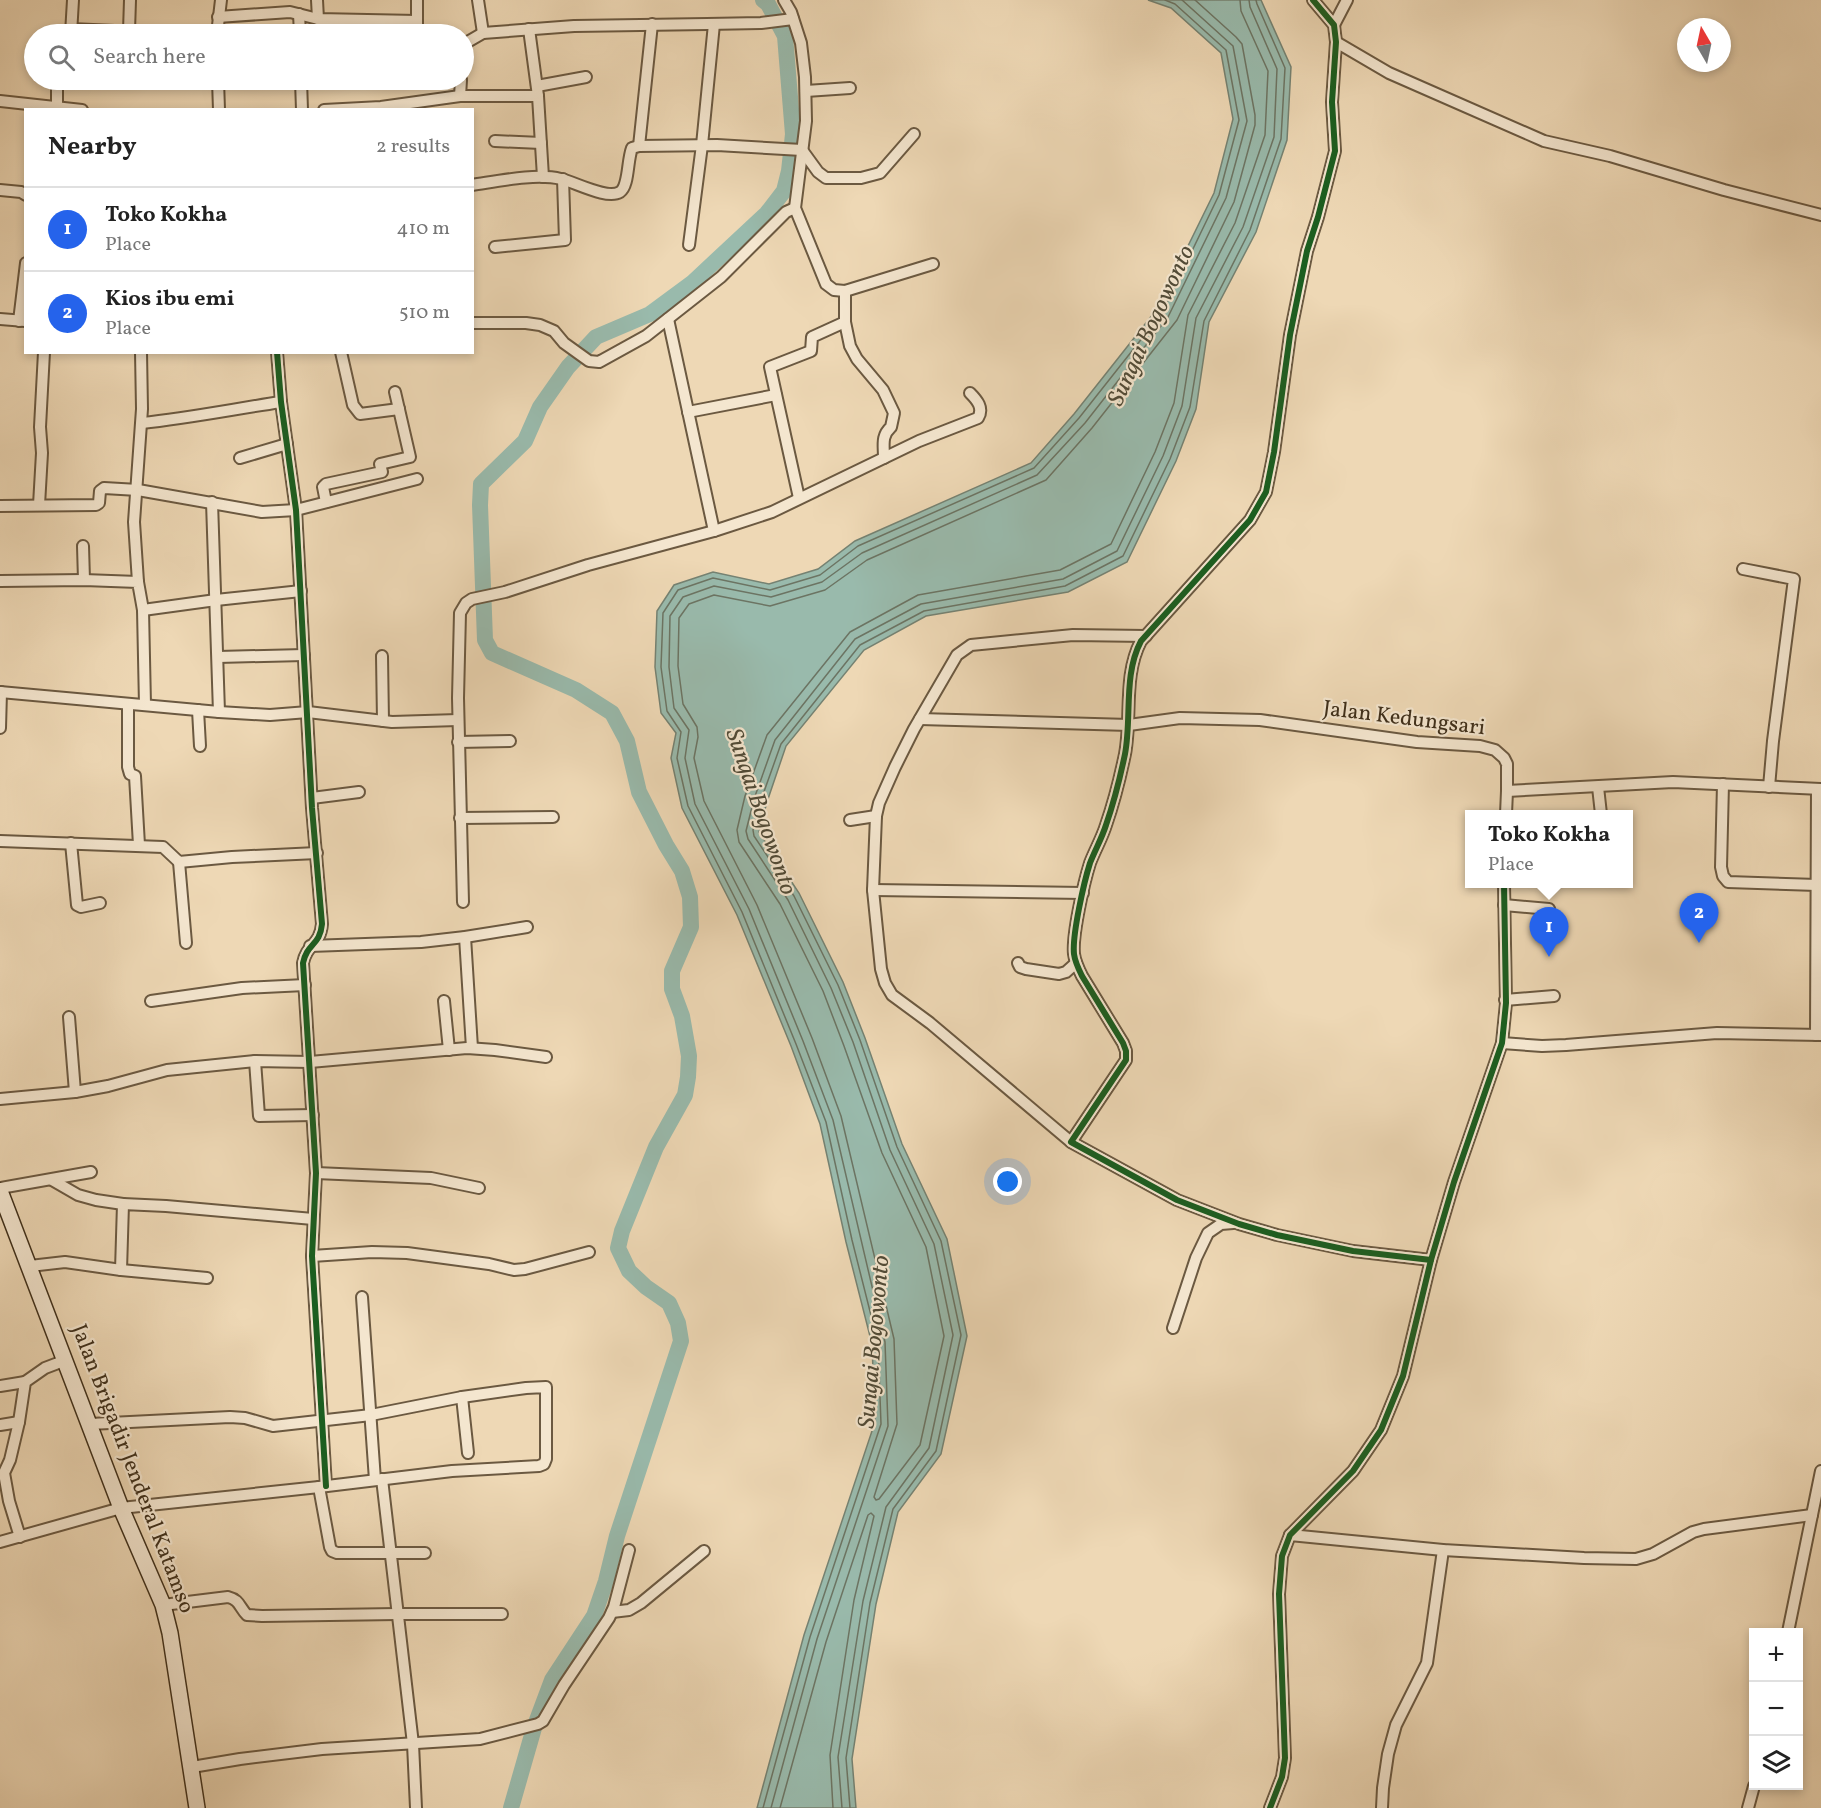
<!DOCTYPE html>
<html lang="en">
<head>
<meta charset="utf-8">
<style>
  body { margin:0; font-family:Vollkorn,serif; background:#f2f2f2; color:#222 }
  .controls { position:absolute; right:18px; bottom:18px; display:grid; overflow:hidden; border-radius:0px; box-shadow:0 3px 9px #0003 }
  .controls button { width:54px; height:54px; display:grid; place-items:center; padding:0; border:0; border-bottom:2px solid #e0e0e0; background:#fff; color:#222; font:30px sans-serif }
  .compass { position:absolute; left:1677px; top:18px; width:54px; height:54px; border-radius:50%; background:#fff; box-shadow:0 3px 9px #0003; rotate:351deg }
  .you { position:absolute; left:1008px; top:1182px; width:21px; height:21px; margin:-15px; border:4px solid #fff; border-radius:50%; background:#1a73e8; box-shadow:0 0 0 9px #1a73e833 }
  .badge { display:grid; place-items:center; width:39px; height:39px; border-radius:50%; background:#2563eb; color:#fff; font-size:20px; font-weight:700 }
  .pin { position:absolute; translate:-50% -50px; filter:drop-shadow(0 2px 3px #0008) }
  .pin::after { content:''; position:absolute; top:32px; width:21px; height:18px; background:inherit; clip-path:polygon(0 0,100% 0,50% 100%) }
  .popup { position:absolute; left:1465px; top:810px; width:168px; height:78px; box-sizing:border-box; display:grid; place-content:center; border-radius:0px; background:#fff; filter:drop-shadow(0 2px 4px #0005); font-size:20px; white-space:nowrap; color:#767676 }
  .popup b { font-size:22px; color:#222 }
  .popup::after { content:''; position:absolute; left:50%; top:100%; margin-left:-12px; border:12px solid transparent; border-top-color:#fff }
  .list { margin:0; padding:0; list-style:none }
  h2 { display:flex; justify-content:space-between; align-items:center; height:78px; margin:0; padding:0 24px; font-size:26px }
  h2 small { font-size:20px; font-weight:400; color:#767676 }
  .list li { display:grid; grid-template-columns:39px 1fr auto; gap:18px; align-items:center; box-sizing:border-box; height:84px; padding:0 24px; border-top:2px solid #e0e0e0 }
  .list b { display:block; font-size:22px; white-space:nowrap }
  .list p { margin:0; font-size:20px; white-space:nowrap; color:#767676 }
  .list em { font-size:20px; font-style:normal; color:#767676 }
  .icon { flex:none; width:33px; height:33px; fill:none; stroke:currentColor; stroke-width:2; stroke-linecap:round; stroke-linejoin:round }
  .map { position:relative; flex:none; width:1821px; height:1808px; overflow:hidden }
  .search { position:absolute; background:#fff; box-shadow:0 3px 9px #0003; left:24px; top:24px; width:450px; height:66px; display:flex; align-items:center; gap:15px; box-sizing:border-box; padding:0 21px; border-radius:33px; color:#767676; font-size:22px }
  .panel { position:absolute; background:#fff; box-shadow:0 3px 9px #0003; left:24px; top:108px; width:450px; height:246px; border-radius:0px }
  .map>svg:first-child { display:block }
  .water { fill:#99baac; stroke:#758272; stroke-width:1.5 }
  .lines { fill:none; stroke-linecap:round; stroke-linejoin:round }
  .shore { stroke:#6c7463; stroke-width:1.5 }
  .river { stroke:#99baac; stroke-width:16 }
  .street-casing { stroke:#6b5941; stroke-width:14 }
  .secondary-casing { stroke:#3f2f1a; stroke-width:18 }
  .street { stroke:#f4e6cf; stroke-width:10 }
  .secondary { stroke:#f4e6cf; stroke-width:15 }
  .cycleway-casing { stroke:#f4e6cf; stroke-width:10 }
  .cycleway { stroke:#1b5e20; stroke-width:6 }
  .labels { text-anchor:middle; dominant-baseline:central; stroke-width:4.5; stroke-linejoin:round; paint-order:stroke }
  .street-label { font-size:22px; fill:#3f2f1a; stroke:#f4e6cf }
  .water-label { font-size:24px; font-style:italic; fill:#514b37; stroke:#f4e6cf }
</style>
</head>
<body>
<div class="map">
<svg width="1821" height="1808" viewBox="0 0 1821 1808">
  <rect width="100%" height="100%" fill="#eed8b5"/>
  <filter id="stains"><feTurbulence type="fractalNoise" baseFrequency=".00333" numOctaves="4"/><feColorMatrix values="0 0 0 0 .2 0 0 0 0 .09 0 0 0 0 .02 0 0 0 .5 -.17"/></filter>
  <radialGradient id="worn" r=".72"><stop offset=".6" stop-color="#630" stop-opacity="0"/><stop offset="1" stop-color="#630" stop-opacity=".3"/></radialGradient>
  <!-- water -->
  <path class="water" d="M1148,0H1261L1291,67L1287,140L1256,232L1209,322L1196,409L1176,461L1127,562L1068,592L926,616L864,650L786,746L767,802L759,832L799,893L843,982L865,1038L902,1144L947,1239L967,1336L941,1454L898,1512L876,1604L852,1759L856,1808H757L804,1635L875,1422L872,1344L846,1242L820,1124L791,1046L737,915L682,808L671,758L676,733L661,713L655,667L657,611L674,585L713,572L769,584L818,569L855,541L1031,463L1074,414L1157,309L1214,193L1233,119L1221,53L1171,8Z"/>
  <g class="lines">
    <!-- shore -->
    <g class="shore">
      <path d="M1195,0L1236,37L1242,44L1255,115V125L1234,202L1177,320L1092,428L1046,480L867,560L825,590L770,606L714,595L689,604L679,618L678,666L683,704L697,727L698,737L694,758L704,801L757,905L812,1038L841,1116L894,1339L897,1424L874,1497L876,1500L879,1499L920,1445L944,1336L926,1247L882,1153L844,1046L823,991L780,904L739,842L737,830L745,796L767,735L850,632L918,595L1060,570L1111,544L1155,452L1174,403L1188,315L1235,223L1265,135L1268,71L1241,11L1240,0"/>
      <path d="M763,1808L810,1637L881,1424L878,1343L852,1240L826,1122L796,1044L742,912L688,806L677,758L681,732L667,711L661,667L663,613L678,590L713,578L770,590L820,575L858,546L1034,468L1079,418L1162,313L1219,195L1239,120L1226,50L1175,4L1165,0"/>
      <path d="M771,1808L817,1639L888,1426L885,1342L833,1120L803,1041L749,909L695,804L685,758L689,730L674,708L669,667L670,616L683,597L714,586L771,597L822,582L862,553L1037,475L1085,423L1168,317L1226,198L1247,121L1233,46L1182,0"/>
      <path d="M780,1808L826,1642L868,1515L871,1513L874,1516L854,1600L830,1755L833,1808"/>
      <path d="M842,1808L838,1757L863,1601L886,1507L929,1448L953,1335L934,1244L890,1150L853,1042L831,988L788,900L748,839L746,831L754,799L775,740L855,639L921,604L1063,579L1117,551L1163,456L1182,406L1196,318L1243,227L1274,137L1277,69L1250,7L1249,0"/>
      <path d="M850,1808L846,1758L870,1603L893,1509L936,1451L961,1335L941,1241L897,1147L860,1040L838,985L794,896L754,836L753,830L761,800L781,744L860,645L924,611L1065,586L1123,556L1170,459L1190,407L1204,321L1250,230L1281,139L1285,68L1257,4L1256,0"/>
    </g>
    <!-- river -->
    <path class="river" d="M511,1808L534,1728L552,1680L594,1616L606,1581L617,1536L681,1341L678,1323L669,1303L646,1287L629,1271L618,1248L622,1231L656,1147L685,1095L688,1077L689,1056L682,1016L672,989V971L691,927L690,897L682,871L666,845L639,792L627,741L612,713L576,690L492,653L485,640L480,505L481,484L525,441L540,407L568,367L596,337L650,314L692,283L767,213L784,191L789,171L793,134L785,36L768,4L763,0"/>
    <defs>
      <g id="street">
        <path d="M317,0L318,19"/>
        <path d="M478,0L483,33"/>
        <path d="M784,0L791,12L801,43L805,77L806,121L795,208L826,284L834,290L845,291L933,264"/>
        <path d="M1313,0L1334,25L1336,42L1332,102L1335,151L1318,217L1307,251L1290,335L1274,452L1266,492L1250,520L1141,641C1123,675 1132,717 1125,754C1120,778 1114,802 1106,825C1102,838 1095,850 1090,863C1084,882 1072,935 1074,954C1075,962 1078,968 1082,976L1123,1043L1126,1051V1060L1071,1142L1177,1200L1239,1224L1277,1235L1353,1251L1431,1260"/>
        <path d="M299,14L300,34"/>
        <path d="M218,17L290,12L318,19L417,21V34"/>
        <path d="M417,21V0"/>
        <path d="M1334,25L1347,0"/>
        <path d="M71,29L180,34"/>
        <path d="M529,29L538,96L543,177"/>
        <path d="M129,31L130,0"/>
        <path d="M71,34L73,0"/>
        <path d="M217,34L221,0"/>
        <path d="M1336,42L1389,73L1544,141L1610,156L1724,190L1821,215"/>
        <path d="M464,44L483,33L574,26L707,24L761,23L793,19"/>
        <path d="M218,80L219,110"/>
        <path d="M301,80L302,110"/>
        <path d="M537,86L586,77"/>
        <path d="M806,91L850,88"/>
        <path d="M460,96L461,80"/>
        <path d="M0,101L82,110"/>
        <path d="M57,107V80"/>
        <path d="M324,110L381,107L460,96H538"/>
        <path d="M495,141L541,143"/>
        <path d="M639,146L652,24"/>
        <path d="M472,185C499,181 536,173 561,179C575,182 607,200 620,192C629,186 627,161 632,148L639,146L717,145L802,150L818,172L826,178H861L880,173L914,134"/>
        <path d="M0,190L21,192L26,195"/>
        <path d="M689,245L702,145L714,24"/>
        <path d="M495,247L565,240L563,179"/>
        <path d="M0,319L25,321"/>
        <path d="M668,319L714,531"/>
        <path d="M19,321L26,263"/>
        <path d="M845,322L850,346L857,359L883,390L894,413L891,427C881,436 884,445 884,458"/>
        <path d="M472,323H526L540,325L554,331L564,343L589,361L599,362L646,336L721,277L786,212L795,208"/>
        <path d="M277,352L281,402L296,510L312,808L322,924C320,946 307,943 303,963L316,1173L312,1256L326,1486"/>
        <path d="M341,352L353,405L360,414L399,409"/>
        <path d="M688,412L776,395"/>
        <path d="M142,423C189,418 234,409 281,402"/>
        <path d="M240,458L287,444"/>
        <path d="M799,498L770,367L811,351L812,337L845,322V291"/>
        <path d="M212,502L219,712"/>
        <path d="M326,502L323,487L326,484L382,472L380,464L410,457L395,392"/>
        <path d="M39,505L42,453L40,427L44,352"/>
        <path d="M0,506L96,505L99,503L100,491L104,488L138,490L262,512L296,510L417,479"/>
        <path d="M83,546L84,580"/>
        <path d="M1743,569L1794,579L1773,741L1769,787"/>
        <path d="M0,581L84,580L138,582L143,610L216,600L301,591"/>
        <path d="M138,582L134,522L142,409L141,352"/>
        <path d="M143,610L145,705"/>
        <path d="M382,656L383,721"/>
        <path d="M218,657L304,655"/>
        <path d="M0,692L219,712L270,715L308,712L392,722L458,720"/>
        <path d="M128,704V767L130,774L135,776L139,845"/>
        <path d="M198,710L200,746"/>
        <path d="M920,719L1129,725L1180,718L1260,720L1417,742L1480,746L1495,750L1504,758L1507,764V791L1673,782L1821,789"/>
        <path d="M0,728L1,692"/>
        <path d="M458,742L510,741"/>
        <path d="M1723,784L1721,867L1723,876L1728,882L1817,885"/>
        <path d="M1598,787L1601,814"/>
        <path d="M312,798L359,792"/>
        <path d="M1506,814L1507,791"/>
        <path d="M460,818L553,817"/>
        <path d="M850,820L876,816"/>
        <path d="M0,841L163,847L179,862L232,857L317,853"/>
        <path d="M71,843L77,905L81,907L100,903"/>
        <path d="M179,862L186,943"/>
        <path d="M873,890L1083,893"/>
        <path d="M463,902L458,698L460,613L466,603L472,599L505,592L588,565L714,531L772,512L919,441L978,418C984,408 977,400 970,393"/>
        <path d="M1504,905L1549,909"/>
        <path d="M465,937L472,1048"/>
        <path d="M310,946L421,942L465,937L527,927"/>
        <path d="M1018,963L1020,967L1026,969L1059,974L1066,972L1076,963"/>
        <path d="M1505,1000L1554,996"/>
        <path d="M151,1001L242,988L305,985"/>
        <path d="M444,1001L449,1050"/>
        <path d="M69,1017L75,1092"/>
        <path d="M1816,1035L1817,789"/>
        <path d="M1502,1043L1542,1046L1566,1045L1717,1033L1821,1035"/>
        <path d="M255,1061L259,1116L313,1115"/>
        <path d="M0,1099L75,1092L108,1086L167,1070L255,1061L310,1062L467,1048L495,1050L546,1057"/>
        <path d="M1071,1142L930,1023L892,995L885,983L881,969L873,890L876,816L879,803L895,767L914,729L957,655L971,645L1073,635L1146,636"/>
        <path d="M316,1173L431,1178L479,1188"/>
        <path d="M52,1180L78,1195L96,1200L123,1204"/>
        <path d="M0,1188L91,1172"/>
        <path d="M312,1256L372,1252L407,1253L489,1264L514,1270L525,1269L589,1252"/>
        <path d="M30,1266L65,1262L121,1270L207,1278"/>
        <path d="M121,1270L123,1204L166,1206L313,1219"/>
        <path d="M362,1297L375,1480"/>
        <path d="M1173,1328L1196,1258L1208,1233L1221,1224L1233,1223"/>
        <path d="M0,1386L25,1382"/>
        <path d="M462,1397L468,1453"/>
        <path d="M0,1425L19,1422"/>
        <path d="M382,1479L413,1744L416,1808"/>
        <path d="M319,1487L330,1547L332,1551L337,1553H425"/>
        <path d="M1290,1535L1443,1550L1584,1558L1636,1559L1653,1554L1693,1532L1704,1529L1812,1515"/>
        <path d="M20,1537L9,1501L4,1473L10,1460L19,1422L25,1382L45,1368L66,1360"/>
        <path d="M0,1542L121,1508L319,1487L452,1471L539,1466L544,1464L546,1459V1387L526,1388L462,1397L371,1415L273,1426L245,1418L230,1417L90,1424"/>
        <path d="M163,1605L228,1597C240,1600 239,1607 247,1615L262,1616L397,1614H502"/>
        <path d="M612,1612L629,1610L641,1603L704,1551"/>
        <path d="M1788,1632L1821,1471"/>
        <path d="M192,1767L240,1759L322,1749L480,1739L538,1724L543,1721L564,1685L609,1618L614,1607L629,1550"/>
        <path d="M1270,1808L1282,1777L1285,1758L1279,1594L1282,1556L1290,1535L1353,1471L1381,1430L1403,1376L1431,1260L1454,1182L1502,1043L1506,1003L1504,884"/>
        <path d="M1382,1808L1383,1788L1388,1754L1396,1725L1427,1663L1443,1550"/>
        <path d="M1748,1808L1754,1786"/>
      </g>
      <path id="secondary" d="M0,1191L121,1508L163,1605L170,1633L197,1808"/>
    </defs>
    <!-- street casing -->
    <use href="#street" class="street-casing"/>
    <!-- secondary casing -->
    <use href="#secondary" class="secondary-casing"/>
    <!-- street -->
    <use href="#street" class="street"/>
    <!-- secondary -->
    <use href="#secondary" class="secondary"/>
    <defs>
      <g id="cycleway">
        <path d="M1313,0L1334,25L1336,42L1332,102L1335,151L1318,217L1307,251L1290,335L1274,452L1266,492L1250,520L1141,641C1123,675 1132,717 1125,754C1120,778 1114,802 1106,825C1102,838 1095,850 1090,863C1084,882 1072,935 1074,954C1075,962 1078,968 1082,976L1123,1043L1126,1051V1060L1071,1142L1177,1200L1239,1224L1277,1235L1353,1251L1431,1260"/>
        <path d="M277,352L281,402L296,510L312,808L322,924C320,946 307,943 303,963L316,1173L312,1256L326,1486"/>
        <path d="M1270,1808L1282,1777L1285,1758L1279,1594L1282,1556L1290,1535L1353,1471L1381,1430L1403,1376L1431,1260L1454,1182L1502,1043L1506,1003L1504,884"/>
      </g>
    </defs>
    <!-- cycleway casing -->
    <use href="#cycleway" class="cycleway-casing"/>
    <!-- cycleway -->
    <use href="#cycleway" class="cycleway"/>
  </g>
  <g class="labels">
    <!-- street labels -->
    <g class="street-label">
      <text transform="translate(1404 719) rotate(7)">Jalan Kedungsari</text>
      <text transform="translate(132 1469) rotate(69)">Jalan Brigadir Jenderal Katamso</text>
    </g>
    <!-- water labels -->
    <g class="water-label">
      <text transform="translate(1152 326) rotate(-65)">Sungai Bogowonto</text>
      <text transform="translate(760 812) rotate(71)">Sungai Bogowonto</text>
      <text transform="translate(875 1342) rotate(-85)">Sungai Bogowonto</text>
    </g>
  </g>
  <rect width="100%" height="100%" filter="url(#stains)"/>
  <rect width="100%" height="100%" fill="url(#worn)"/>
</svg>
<div class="controls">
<button>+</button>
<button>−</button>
<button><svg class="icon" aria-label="layers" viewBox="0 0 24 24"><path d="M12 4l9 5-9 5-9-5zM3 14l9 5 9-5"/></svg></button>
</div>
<svg class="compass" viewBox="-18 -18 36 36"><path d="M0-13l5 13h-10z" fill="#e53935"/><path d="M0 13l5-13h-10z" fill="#767676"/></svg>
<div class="you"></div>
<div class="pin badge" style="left:1549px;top:957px">1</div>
<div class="popup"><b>Toko Kokha</b>Place</div>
<div class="pin badge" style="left:1699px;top:943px">2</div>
<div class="search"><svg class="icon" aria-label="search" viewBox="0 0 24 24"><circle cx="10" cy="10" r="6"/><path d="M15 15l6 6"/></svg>Search here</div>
<section class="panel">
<h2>Nearby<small>2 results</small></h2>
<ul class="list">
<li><span class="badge">1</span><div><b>Toko Kokha</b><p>Place</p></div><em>410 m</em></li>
<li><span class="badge">2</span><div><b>Kios ibu emi</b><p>Place</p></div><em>510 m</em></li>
</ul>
</section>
</div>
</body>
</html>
